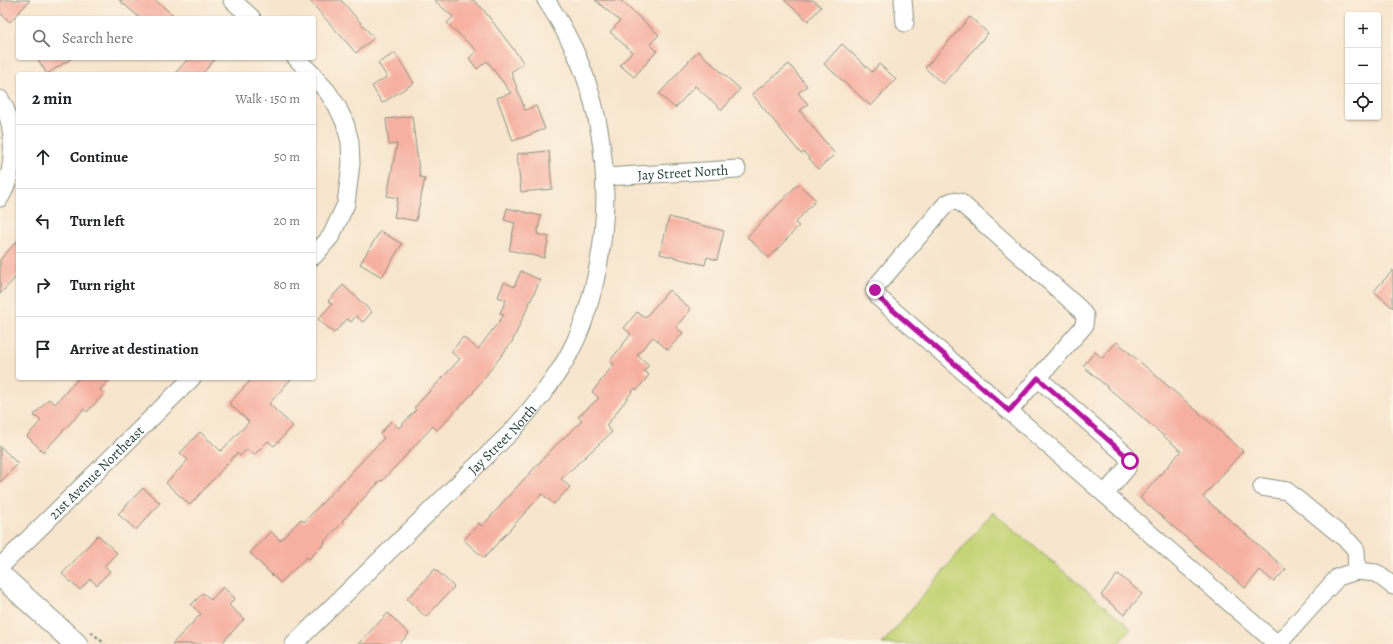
<!DOCTYPE html>
<html lang="en">
<head>
<meta charset="utf-8">
<style>
  body { margin:0; font-family:Alegreya,serif; background:#f2f2f2; color:#202124 }
  .controls { position:absolute; right:12px; top:12px; display:grid; overflow:hidden; border-radius:4px; box-shadow:0 1px 3px #0004 }
  .controls button { width:36px; height:36px; display:grid; place-items:center; padding:0; border:0; border-bottom:1px solid #e0e0e0; background:#fff; color:#202124; font:20px sans-serif }
  .stop { position:absolute; width:12px; height:12px; margin:-9px; border:3px solid #b5179e; border-radius:50%; background:#fff }
  .stop.end { background:#b5179e; border-color:#fff; box-shadow:0 1px 4px #0008 }
  .list { margin:0; padding:0; list-style:none }
  h2 { display:flex; justify-content:space-between; align-items:center; height:52px; margin:0; padding:0 16px; font-size:17px }
  h2 small { font-size:13px; font-weight:400; color:#757577 }
  .list li { display:grid; grid-template-columns:26px 1fr auto; gap:12px; align-items:center; box-sizing:border-box; height:64px; padding:0 16px; border-top:1px solid #e0e0e0 }
  .list b { display:block; font-size:15px; white-space:nowrap }
  .list em { font-size:13px; font-style:normal; color:#757577 }
  .icon { flex:none; width:22px; height:22px; fill:none; stroke:currentColor; stroke-width:2; stroke-linecap:round; stroke-linejoin:round }
  .map { position:relative; flex:none; width:1393px; height:644px; overflow:hidden }
  .search { position:absolute; background:#fff; box-shadow:0 1px 3px #0004; left:16px; top:16px; width:300px; height:44px; display:flex; align-items:center; gap:10px; box-sizing:border-box; padding:0 14px; border-radius:4px; color:#757577; font-size:15px }
  .panel { position:absolute; background:#fff; box-shadow:0 1px 3px #0004; left:16px; top:72px; width:300px; height:308px; border-radius:4px }
  .map>svg:first-child { display:block }
  .green { fill:#c4d476; stroke:#728855 }
  .building { fill:#f6b0a1 }
  .lines { fill:none; stroke-linecap:round; stroke-linejoin:round }
  .minor-casing { stroke:#8b9180; stroke-width:19 }
  .major-casing { stroke:#8b9180; stroke-width:24 }
  .path { stroke:#8b9180; stroke-width:2.5; stroke-dasharray:3 3; stroke-linecap:butt }
  .minor { stroke:#fff; stroke-width:17 }
  .major { stroke:#fff; stroke-width:22 }
  .route { stroke:#b5179e; stroke-width:5 }
  .labels { text-anchor:middle; dominant-baseline:central; stroke-width:3; stroke-linejoin:round; paint-order:stroke }
  .street-label { font-size:14px; fill:#1f3d34; stroke:#fcf5e5 }
</style>
</head>
<body>
<div class="map">
<svg width="1393" height="644" viewBox="0 0 1393 644">
  <rect width="100%" height="100%" fill="#fcf5e5"/>
  <filter id="ink" filterUnits="userSpaceOnUse"><feTurbulence type="fractalNoise" baseFrequency=".025" numOctaves="2"/><feDisplacementMap in="SourceGraphic" scale="8" xChannelSelector="R" yChannelSelector="G"/><feConvolveMatrix kernelMatrix="1 2 1 2 8 2 1 2 1" color-interpolation-filters="sRGB"/></filter>
  <filter id="wash" filterUnits="userSpaceOnUse"><feTurbulence type="fractalNoise" baseFrequency=".012" numOctaves="4" result="noise"/><feDisplacementMap in="SourceGraphic" scale="16" xChannelSelector="R" yChannelSelector="G"/><feGaussianBlur stdDeviation="0.9" result="paint"/><feColorMatrix in="noise" values="0 0 0 0 0 0 0 0 0 0 0 0 0 0 0 0 0 1.4 0 .05"/><feComposite in="paint" operator="in"/></filter>
  <g filter="url(#wash)">
    <rect width="100%" height="100%" fill="#f7e5cd"/>
    <!-- green -->
    <path class="green" d="M993,512L1131,628L1118,644H882Z"/>
    <g id="blocks">
      <!-- building -->
      <g class="building">
        <path d="M0,0H30L10,22L0,13Z"/>
        <path d="M119,0H155L177,18H140Z"/>
        <path d="M309,0H341L374,38L356,53Z"/>
        <path d="M434,0H473L482,8L524,63L511,72L525,110L536,106L545,129L513,141L497,98L511,93L487,61L477,69L469,58L477,51L447,23L453,17Z"/>
        <path d="M595,0H620L659,35L650,44L657,51L634,77L620,65L632,52L610,32L620,21Z"/>
        <path d="M784,0H813L821,7L808,21Z"/>
        <path d="M970,17L988,33L943,84L925,68Z"/>
        <path d="M842,44L872,72L879,64L896,79L871,106L824,64Z"/>
        <path d="M698,51L740,89L722,110L695,86L675,108L659,94Z"/>
        <path d="M395,53L414,83L382,103L372,86L387,77L378,63Z"/>
        <path d="M37,58H72L47,74Z"/>
        <path d="M189,58H216L202,74H174Z"/>
        <path d="M789,64L807,86L798,93L808,104L800,111L835,154L818,169L804,152L801,154L752,94Z"/>
        <path d="M412,116L420,177L425,178L416,221L394,217L398,198L387,196L397,144L389,145L386,119Z"/>
        <path d="M549,151L552,189L521,192L517,154Z"/>
        <path d="M798,184L816,200L795,223L799,226L769,258L747,237Z"/>
        <path d="M507,208L541,216L537,234L549,237L544,258L509,250L515,223L504,220Z"/>
        <path d="M669,217L724,231L717,260L707,257L705,265L660,254Z"/>
        <path d="M380,231L402,244L382,277L360,264Z"/>
        <path d="M18,240V275L0,294V260Z"/>
        <path d="M1393,270V308L1374,291Z"/>
        <path d="M521,271L540,280L512,342L473,392H474L437,430L433,426L382,481L381,480L342,521L343,522L324,542L325,543L309,559L307,557L280,583L250,553L271,531L280,541L301,519L304,522L384,438L380,434L391,421L399,428L416,410L414,408L460,359L451,352L463,337L478,349L504,315L500,313L506,300L498,297L504,282L514,287Z"/>
        <path d="M343,285L372,312L363,322L356,316L351,322L347,319L334,333L318,319L332,304L328,301Z"/>
        <path d="M669,290L691,309L676,327L683,333L668,350L653,337L637,355L649,365L644,371L649,375L637,390L635,388L606,426L612,432L561,479L570,487L554,504L542,494L484,558L464,540L479,523L482,526L502,504H501L554,447L582,421L578,417L599,398L592,392L614,364L610,361L631,334L624,328L637,312L645,318Z"/>
        <path d="M1117,342L1243,451L1203,497L1286,569L1274,582L1260,570L1245,588L1140,498L1181,451L1083,366L1095,352L1102,358Z"/>
        <path d="M79,378H111L100,390L104,394L87,412L84,409L43,452L27,436L41,421L34,415L49,399L55,404Z"/>
        <path d="M253,378H292L269,404L293,426L274,446L268,441L254,455L247,449L240,456L237,453L190,505L166,483L188,460L180,453L200,432L221,451L249,422L229,403Z"/>
        <path d="M0,446L18,464L0,482Z"/>
        <path d="M143,488L160,503L136,530L118,514Z"/>
        <path d="M98,535L117,553L104,566L110,571L97,585L90,579L80,590L62,574Z"/>
        <path d="M435,569L454,587L426,617L407,599Z"/>
        <path d="M1118,574L1142,594L1124,615L1101,595Z"/>
        <path d="M223,587L235,598L229,605L244,619L221,644H172L201,614L191,605L203,593L211,600Z"/>
        <path d="M388,613L409,634L399,644H358Z"/>
      </g>
    </g>
  </g>
  <g filter="url(#ink)">
    <use href="#blocks" fill-opacity="0" stroke="#8b9180" stroke-width="1"/>
    <g class="lines">
      <defs>
        <g id="minor">
          <path d="M232,0L252,18"/>
          <path d="M903,0L905,23"/>
          <path d="M296,58L312,74"/>
          <path d="M314,77L327,91L337,106L345,123L350,142L351,164L346,204L331,236L314,256"/>
          <path d="M0,99C17,125 16,171 0,198"/>
          <path id="s1" d="M605,177L737,169"/>
          <path d="M1038,378L1125,454L1129,461L1127,468L1105,494"/>
          <path d="M1009,411L1084,326L1085,316L1079,308L960,202L952,201L946,204L879,283L875,290L879,298L1277,644"/>
          <path d="M1262,487L1287,491L1349,542L1356,550L1357,571"/>
          <path id="s2" d="M0,567L192,378"/>
          <path id="s3" d="M294,644L513,430C536,403 559,376 574,344C584,324 590,302 595,281C613,204 607,120 573,47C565,31 556,15 546,0"/>
          <path d="M1278,644L1338,577L1357,571L1376,573L1393,586"/>
        </g>
        <path id="major" d="M0,575L76,644"/>
      </defs>
      <!-- minor casing -->
      <use href="#minor" class="minor-casing"/>
      <!-- major casing -->
      <use href="#major" class="major-casing"/>
      <!-- path -->
      <path class="path" d="M91,632L105,644"/>
      <!-- minor -->
      <use href="#minor" class="minor"/>
      <!-- major -->
      <use href="#major" class="major"/>
    </g>
  </g>
  <g class="lines" filter="url(#ink)">
    <!-- route -->
    <path class="route" d="M875,290L879,298L1009,411L1038,378L1124,454L1130,461"/>
  </g>
  <g class="labels">
    <!-- street labels -->
    <g class="street-label">
      <text stroke="none"><textPath href="#s1" startOffset="78">Jay Street North</textPath></text>
      <text stroke="none"><textPath href="#s3" startOffset="292">Jay Street North</textPath></text>
      <text stroke="none"><textPath href="#s2" startOffset="135">21st Avenue Northeast</textPath></text>
    </g>
  </g>
</svg>
<div class="controls">
<button>+</button>
<button>−</button>
<button><svg class="icon" aria-label="locate" viewBox="0 0 24 24"><circle cx="12" cy="12" r="6"/><path d="M12 2v4M12 18v4M2 12h4M18 12h4"/></svg></button>
</div>
<div class="stop" style="left:1130px;top:461px"></div>
<div class="stop end" style="left:875px;top:290px"></div>
<div class="search"><svg class="icon" aria-label="search" viewBox="0 0 24 24"><circle cx="10" cy="10" r="6"/><path d="M15 15l6 6"/></svg>Search here</div>
<section class="panel">
<h2>2 min<small>Walk · 150 m</small></h2>
<ul class="list">
<li><svg class="icon" aria-label="ahead" viewBox="0 0 24 24"><path d="M12 20V5M6 11l6-6 6 6"/></svg><div><b>Continue</b></div><em>50 m</em></li>
<li><svg class="icon" aria-label="left" viewBox="0 0 24 24"><path d="M17 20v-9H6M10 6l-5 5 5 5"/></svg><div><b>Turn left</b></div><em>20 m</em></li>
<li><svg class="icon" aria-label="right" viewBox="0 0 24 24"><path d="M7 20v-9h11M14 6l5 5-5 5"/></svg><div><b>Turn right</b></div><em>80 m</em></li>
<li><svg class="icon" aria-label="arrive" viewBox="0 0 24 24"><path d="M6 21V4h12l-3 4 3 4H6"/></svg><div><b>Arrive at destination</b></div></li>
</ul>
</section>
</div>
</body>
</html>
